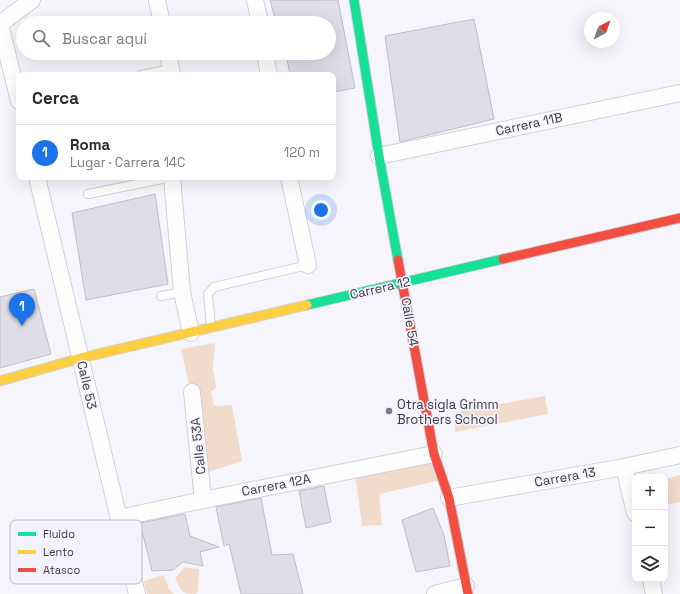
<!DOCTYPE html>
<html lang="es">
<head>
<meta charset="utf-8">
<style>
  body { margin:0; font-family:"Space Grotesk",sans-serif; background:#f2f2f3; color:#2b2b33 }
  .controls { position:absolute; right:12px; bottom:12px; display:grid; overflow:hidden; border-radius:8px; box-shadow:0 4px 16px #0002 }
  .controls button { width:36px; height:36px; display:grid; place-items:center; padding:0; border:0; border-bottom:1px solid #e1e1e2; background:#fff; color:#2b2b33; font:20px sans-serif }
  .compass { position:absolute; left:584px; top:12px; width:36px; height:36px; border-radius:50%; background:#fff; box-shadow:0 4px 16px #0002; rotate:41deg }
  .you { position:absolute; left:321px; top:210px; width:14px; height:14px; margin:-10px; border:3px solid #fff; border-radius:50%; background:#1a73e8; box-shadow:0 0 0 6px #1a73e833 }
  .badge { display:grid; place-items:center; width:26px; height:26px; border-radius:50%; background:#1a73e8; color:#fff; font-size:13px; font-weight:700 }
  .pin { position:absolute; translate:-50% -33px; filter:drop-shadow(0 1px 2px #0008) }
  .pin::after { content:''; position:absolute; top:21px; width:14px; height:12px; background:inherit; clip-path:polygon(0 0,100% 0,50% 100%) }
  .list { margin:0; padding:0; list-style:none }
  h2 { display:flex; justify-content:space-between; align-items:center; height:52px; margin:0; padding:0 16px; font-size:17px }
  h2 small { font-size:13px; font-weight:400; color:#7c7c81 }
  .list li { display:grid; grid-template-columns:26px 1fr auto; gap:12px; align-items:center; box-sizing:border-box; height:56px; padding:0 16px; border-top:1px solid #e1e1e2 }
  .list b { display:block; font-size:15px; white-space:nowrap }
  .list p { margin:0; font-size:13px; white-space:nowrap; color:#7c7c81 }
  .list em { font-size:13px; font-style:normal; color:#7c7c81 }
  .icon { flex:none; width:22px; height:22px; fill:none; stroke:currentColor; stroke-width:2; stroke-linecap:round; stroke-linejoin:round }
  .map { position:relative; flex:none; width:680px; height:594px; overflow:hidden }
  .search { position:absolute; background:#fff; box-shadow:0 4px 16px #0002; left:16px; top:16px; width:320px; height:44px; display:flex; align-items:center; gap:10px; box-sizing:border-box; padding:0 14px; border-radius:22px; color:#7c7c81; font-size:15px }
  .panel { position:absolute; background:#fff; box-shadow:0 4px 16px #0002; left:16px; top:72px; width:320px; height:108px; border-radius:8px }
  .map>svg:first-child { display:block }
  .green { fill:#f3dbcc }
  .building { fill:#dedde8; stroke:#c0bfc6 }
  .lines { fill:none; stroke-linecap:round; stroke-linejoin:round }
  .lane-casing { stroke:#d1d0d8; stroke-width:10 }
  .street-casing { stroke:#d1d0d8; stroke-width:18 }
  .fast-casing { stroke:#d1d0d8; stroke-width:11 }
  .slow-casing { stroke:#d1d0d8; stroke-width:11 }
  .jam-casing { stroke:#d1d0d8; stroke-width:11 }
  .lane { stroke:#fefefe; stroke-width:8 }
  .street { stroke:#fefefe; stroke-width:16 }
  .fast { stroke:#16e098; stroke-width:9 }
  .slow { stroke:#ffcf43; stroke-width:9 }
  .jam { stroke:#f24e42; stroke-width:9 }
  .poi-dot { fill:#7c7c84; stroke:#f4f3fd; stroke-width:1.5 }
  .labels { text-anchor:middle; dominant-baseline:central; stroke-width:3.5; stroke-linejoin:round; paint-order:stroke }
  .street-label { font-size:13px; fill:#3b3b44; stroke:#f4f3fd }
  .poi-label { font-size:13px; fill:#3b3b44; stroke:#f4f3fd; text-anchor:start }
  .key { fill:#f4f3fd; stroke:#bcbcc6; stroke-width:1 }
  .key-label { font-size:11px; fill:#3b3b44 }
</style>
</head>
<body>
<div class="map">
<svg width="680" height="594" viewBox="0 0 680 594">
  <rect width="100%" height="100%" fill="#f6f5fb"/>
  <!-- green -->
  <g class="green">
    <path d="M215,343L213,369L216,387L211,392L214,406L232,405L242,461L209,472L181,349Z"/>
    <path d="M545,396L548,414L455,432V412Z"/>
    <path d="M437,446L441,480L379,494L382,525L362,526L354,465Z"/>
    <path d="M680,475V502L665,505V479Z"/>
    <path d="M185,567L199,569L198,591L196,594C182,594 181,591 175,578Z"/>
    <path d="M164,575L169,589L174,594H147L144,581Z"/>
  </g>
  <!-- building -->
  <g class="building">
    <path d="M270,0H338L355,88L333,92V75H290L286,53H329V23H276Z"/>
    <path d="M474,19L494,119L400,142L385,36Z"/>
    <path d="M155,194L168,284L86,300L72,213Z"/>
    <path d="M34,289L51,354L0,368V297Z"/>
    <path d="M324,486L331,522L306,528L299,491Z"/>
    <path d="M261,498L272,555L293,554L303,594H241L229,544L224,546L216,507Z"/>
    <path d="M433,508L444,535L450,566L416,572L402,520Z"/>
    <path d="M185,514L190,536L219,547L200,552L203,566L183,562L173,570L152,571L140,523Z"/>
  </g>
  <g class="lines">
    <defs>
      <g id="lane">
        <path d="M141,75L172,69"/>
        <path d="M88,194L172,177"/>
        <path d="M161,296L182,292"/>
        <path d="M211,327L208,294L214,287L308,265"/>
      </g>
      <g id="street">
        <path d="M157,0L162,23"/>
        <path d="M255,0L260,23"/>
        <path d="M0,24L19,101"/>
        <path d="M0,24L32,0"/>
        <path d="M168,53L172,75"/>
        <path d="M265,53L269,75"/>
        <path d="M379,156L680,93"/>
        <path d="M37,177L137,594"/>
        <path d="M172,177L182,292L191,333"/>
        <path d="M289,177L308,265"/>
        <path d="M192,392L203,500"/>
        <path d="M624,467L635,513"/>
        <path d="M449,498L624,467L680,455"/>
        <path d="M119,518L203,500L434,454"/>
        <path d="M651,579L654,594"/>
        <path d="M435,594L466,586"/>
      </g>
      <g id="fast">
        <path d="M354,0L379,156L398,260"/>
        <path d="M307,305L503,259"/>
      </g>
      <path id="slow" d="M0,381L81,358L307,305"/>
      <g id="jam">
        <path d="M503,259L680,218"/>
        <path d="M398,260L434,454L449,498L468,594"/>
      </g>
    </defs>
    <!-- lane casing -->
    <use href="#lane" class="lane-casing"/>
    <!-- street casing -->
    <use href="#street" class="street-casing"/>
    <!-- fast casing -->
    <use href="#fast" class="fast-casing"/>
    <!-- slow casing -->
    <use href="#slow" class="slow-casing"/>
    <!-- jam casing -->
    <use href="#jam" class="jam-casing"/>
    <!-- lane -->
    <use href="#lane" class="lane"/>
    <!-- street -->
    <use href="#street" class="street"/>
    <!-- fast -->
    <use href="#fast" class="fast"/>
    <!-- slow -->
    <use href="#slow" class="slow"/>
    <!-- jam -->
    <use href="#jam" class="jam"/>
  </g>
  <!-- markers -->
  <circle class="poi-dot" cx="389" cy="411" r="4"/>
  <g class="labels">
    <!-- street labels -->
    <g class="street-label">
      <text transform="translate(529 124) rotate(-12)">Carrera 11B</text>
      <text transform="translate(380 288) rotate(-13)">Carrera 12</text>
      <text transform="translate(410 322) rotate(80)">Calle 54</text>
      <text transform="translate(87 385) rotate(77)">Calle 53</text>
      <text transform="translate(198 446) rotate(-96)">Calle 53A</text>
      <text transform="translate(565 477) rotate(-10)">Carrera 13</text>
      <text transform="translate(276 485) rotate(-11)">Carrera 12A</text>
    </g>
    <!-- poi labels -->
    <g class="poi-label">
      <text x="397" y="404">Otra sigla Grimm<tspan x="397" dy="15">Brothers School</tspan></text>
    </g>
  </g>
  <!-- legend -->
  <rect x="10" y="520" width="132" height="64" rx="6" class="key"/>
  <rect x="18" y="532" width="18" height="4" fill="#16e098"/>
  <rect x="18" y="550" width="18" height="4" fill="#ffcf43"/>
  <rect x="18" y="568" width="18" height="4" fill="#f24e42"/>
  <g class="key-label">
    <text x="43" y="538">Fluido</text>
    <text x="43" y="556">Lento</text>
    <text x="43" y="574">Atasco</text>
  </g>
</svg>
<div class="controls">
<button>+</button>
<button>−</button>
<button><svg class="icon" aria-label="layers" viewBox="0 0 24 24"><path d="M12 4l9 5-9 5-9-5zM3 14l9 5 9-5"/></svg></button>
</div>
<svg class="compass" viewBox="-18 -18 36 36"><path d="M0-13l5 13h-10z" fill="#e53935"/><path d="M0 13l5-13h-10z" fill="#7c7c81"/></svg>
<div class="you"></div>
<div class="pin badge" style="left:22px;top:326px">1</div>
<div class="search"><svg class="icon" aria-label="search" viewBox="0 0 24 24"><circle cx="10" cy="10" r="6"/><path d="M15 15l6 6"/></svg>Buscar aquí</div>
<section class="panel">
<h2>Cerca<small></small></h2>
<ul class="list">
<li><span class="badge">1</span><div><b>Roma</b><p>Lugar · Carrera 14C</p></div><em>120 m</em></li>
</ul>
</section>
</div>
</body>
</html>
